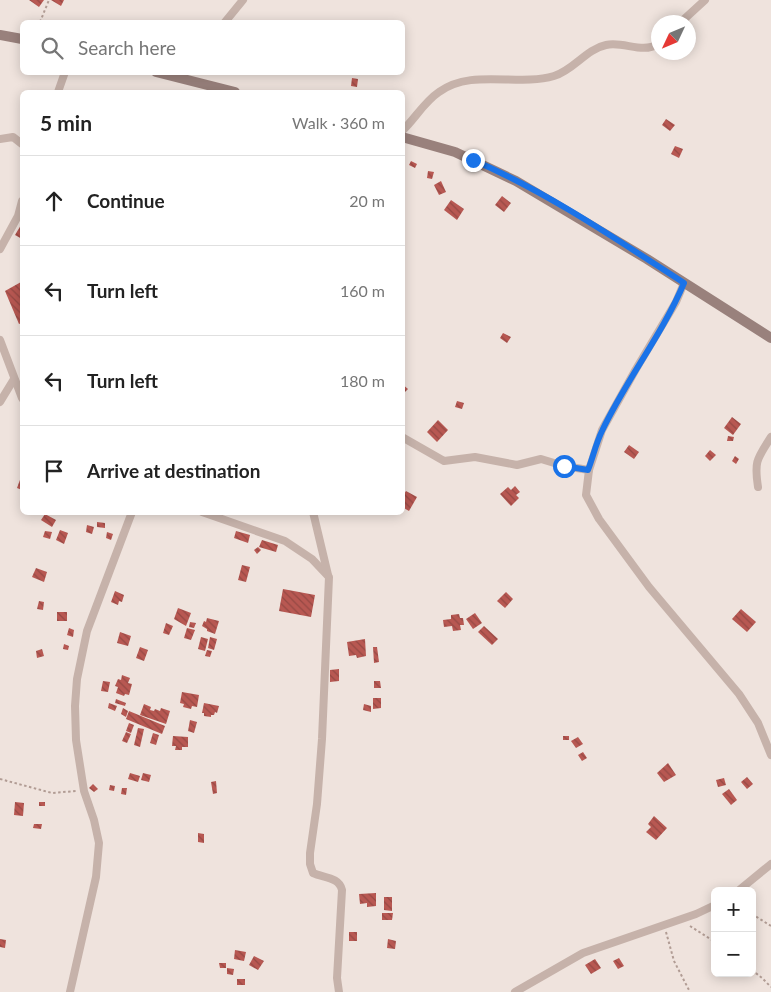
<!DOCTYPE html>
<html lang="en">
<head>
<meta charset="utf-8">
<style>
  body { margin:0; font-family:Lato,sans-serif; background:#f2f2f2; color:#222 }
  .controls { position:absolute; right:15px; bottom:15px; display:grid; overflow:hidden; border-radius:8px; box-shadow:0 2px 12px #0003 }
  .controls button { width:45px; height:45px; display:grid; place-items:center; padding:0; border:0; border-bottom:1px solid #e0e0e0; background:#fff; color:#222; font:25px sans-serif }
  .compass { position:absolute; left:651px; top:15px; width:45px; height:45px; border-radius:50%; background:#fff; box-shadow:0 2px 12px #0003; rotate:226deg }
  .stop { position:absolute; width:15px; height:15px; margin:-11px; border:4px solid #1a73e8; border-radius:50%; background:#fff }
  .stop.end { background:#1a73e8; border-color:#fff; box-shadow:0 1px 5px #0008 }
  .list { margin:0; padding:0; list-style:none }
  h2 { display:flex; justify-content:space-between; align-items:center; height:65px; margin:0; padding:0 20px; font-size:21px }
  h2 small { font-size:16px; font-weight:400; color:#767676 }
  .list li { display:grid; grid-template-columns:32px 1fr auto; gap:15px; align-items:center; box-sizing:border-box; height:90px; padding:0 20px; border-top:1px solid #e0e0e0 }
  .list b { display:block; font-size:19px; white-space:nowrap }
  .list em { font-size:16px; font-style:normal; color:#767676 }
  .icon { flex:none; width:28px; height:28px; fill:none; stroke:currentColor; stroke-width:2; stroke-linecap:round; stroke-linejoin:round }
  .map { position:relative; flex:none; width:771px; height:992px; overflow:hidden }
  .search { position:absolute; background:#fff; box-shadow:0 2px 12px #0003; left:20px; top:20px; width:385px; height:55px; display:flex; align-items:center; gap:12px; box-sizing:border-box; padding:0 18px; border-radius:8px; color:#767676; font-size:19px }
  .panel { position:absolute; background:#fff; box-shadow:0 2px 12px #0003; left:20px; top:90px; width:385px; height:425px; border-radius:8px }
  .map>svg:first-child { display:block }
  .building { fill:url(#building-back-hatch) }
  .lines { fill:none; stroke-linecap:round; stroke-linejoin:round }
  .path { stroke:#b19c94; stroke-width:2; stroke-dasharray:2.5 2.5; stroke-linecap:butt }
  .street { stroke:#c6b2aa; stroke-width:8 }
  .secondary { stroke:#99817c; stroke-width:10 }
  .route { stroke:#1a73e8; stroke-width:6 }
</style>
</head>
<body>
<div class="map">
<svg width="771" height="992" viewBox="0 0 771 992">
  <defs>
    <pattern id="building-back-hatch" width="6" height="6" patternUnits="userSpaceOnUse" patternTransform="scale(1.25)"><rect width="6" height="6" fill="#b85852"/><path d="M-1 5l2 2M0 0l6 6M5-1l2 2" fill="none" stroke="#964944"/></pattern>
  </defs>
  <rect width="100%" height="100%" fill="#efe3dd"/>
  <!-- building -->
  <g class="building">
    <path d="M29,0H44L39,7Z"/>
    <path d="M51,0H64L61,6Z"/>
    <path d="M352,78L358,79L357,87L351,86Z"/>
    <path d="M666,119L675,125L670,131L662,125Z"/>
    <path d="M675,146L683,149L679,158L671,154Z"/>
    <path d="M411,161L417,164L415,168L409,165Z"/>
    <path d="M428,171L434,172L432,179L427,178Z"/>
    <path d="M441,181L446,192L439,195L434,185Z"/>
    <path d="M502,196L511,203L504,212L495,205Z"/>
    <path d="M451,200L464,209L457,220L444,210Z"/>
    <path d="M21,225L22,227V239L15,235Z"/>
    <path d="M21,282L22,323L19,324L5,291Z"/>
    <path d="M503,333L511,337L507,343L500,338Z"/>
    <path d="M402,384L408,389L402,395Z"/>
    <path d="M457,401L464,403L462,409L455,407Z"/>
    <path d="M732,417L741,424L733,435L724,428Z"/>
    <path d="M438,420L448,430L437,442L427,432Z"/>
    <path d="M728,436L734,437L733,441H727Z"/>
    <path d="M629,445L639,452L634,459L624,452Z"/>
    <path d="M710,450L716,455L710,461L705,456Z"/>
    <path d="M735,456L739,459L736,464L732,461Z"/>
    <path d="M21,477L22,478V490L17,488Z"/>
    <path d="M515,486L520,492L516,495L519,498L511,506L500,494L508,487L511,490Z"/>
    <path d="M406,491L417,497L409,511L402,507V497Z"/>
    <path d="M45,514L56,520L52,527L41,520Z"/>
    <path d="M97,522L105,523V528L97,527Z"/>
    <path d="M87,525L94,527L92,534L86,532Z"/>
    <path d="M60,530L68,533L64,544L56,540Z"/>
    <path d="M45,531L52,532L50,539L43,537Z"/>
    <path d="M236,531L250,535L248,543L234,538Z"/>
    <path d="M107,532L113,534L111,540L106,538Z"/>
    <path d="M262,540L278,545L276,552L259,547Z"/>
    <path d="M258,547L261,550L257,554L254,550Z"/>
    <path d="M242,565L250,567L246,582L238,580Z"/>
    <path d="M36,568L47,572L44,582L32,577Z"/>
    <path d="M283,589L315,595L311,617L279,611Z"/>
    <path d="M115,591L124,595L122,602L119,601L118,605L111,602Z"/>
    <path d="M506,592L513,599L505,608L497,601Z"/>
    <path d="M39,601L44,602L43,610L37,609Z"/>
    <path d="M178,608L191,613L186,626L174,619Z"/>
    <path d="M741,609L756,622L747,632L732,619Z"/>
    <rect x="57" y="612" width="10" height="9"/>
    <path d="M475,613L482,623L473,629L466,619Z"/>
    <path d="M459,614L460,618H463L464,625H460L461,630L453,631L452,626L444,627L443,620L451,619V615Z"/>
    <path d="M207,618L219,621L215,634L207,631V629L202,626L204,621L206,622Z"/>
    <path d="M190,622L196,623L194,628L189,627Z"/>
    <path d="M166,623L173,626L169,635L163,633Z"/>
    <path d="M484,626L498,639L492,645L478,632Z"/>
    <path d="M69,628L74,630L73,637L67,635Z"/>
    <path d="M187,628L195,630L191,640L184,638Z"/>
    <path d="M120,632L131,636L128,646L117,643Z"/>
    <path d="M201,637L208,639L205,651L198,649Z"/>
    <path d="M210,637L217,639L214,650L208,648Z"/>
    <path d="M365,639L366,656L357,658L356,655L349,656L347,642Z"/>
    <path d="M64,644L69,646L68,650L63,649Z"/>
    <path d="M140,647L148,650L144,661L136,658Z"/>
    <path d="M373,647H377L379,662L374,663Z"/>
    <path d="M42,649L44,656L37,658L36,651Z"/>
    <path d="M207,650L212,651L210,657L205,656Z"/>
    <path d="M339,669V681L330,682V670Z"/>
    <path d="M122,675L130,678L128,683L132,684L129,695L125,694L124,696L116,693L118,687L115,686L118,679L121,680Z"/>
    <path d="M103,681L110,682L108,692L101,691Z"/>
    <path d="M374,681H380L381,688H374Z"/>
    <path d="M182,692L199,695L197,707L192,706L191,709L183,707L184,704L180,703Z"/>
    <path d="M373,698H381V708L373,709Z"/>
    <path d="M116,699L126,703L125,706L115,703Z"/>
    <path d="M109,703L117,706L115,711L108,708Z"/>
    <path d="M204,703L219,706L217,713L215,712L214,715H211V717L204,716V713H202Z"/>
    <path d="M144,704L151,707L150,710L154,711L155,709L160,711L161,708L170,711L166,724L140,715Z"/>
    <path d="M364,704L371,706V712L363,710Z"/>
    <path d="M123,708L128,711L126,717L121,714Z"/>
    <path d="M129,711L165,726L162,734L126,719Z"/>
    <path d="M190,720L197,722L194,733L188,731Z"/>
    <path d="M129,723L134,725L131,733L126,731Z"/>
    <path d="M138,728L144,729L140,747L134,745Z"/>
    <path d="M126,732L131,734L127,743L122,741Z"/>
    <path d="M153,733L159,735L156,745L150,743Z"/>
    <path d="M173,736L188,737V747H182V750H175L176,746H172Z"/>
    <rect x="563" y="736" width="6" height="4"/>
    <path d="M578,737L583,744L576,748L571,741Z"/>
    <path d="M583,752L587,758L582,761L578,755Z"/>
    <path d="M668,763L676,775L664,782L657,773Z"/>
    <path d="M130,773L140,776L138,782L128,779Z"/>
    <path d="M143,773L151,775L149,782L141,780Z"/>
    <path d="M747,777L753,784L747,789L741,782Z"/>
    <path d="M724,778L726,785L718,787L716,780Z"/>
    <path d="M216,781L217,793L213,794L211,782Z"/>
    <path d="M93,784L98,789L94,792L89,788Z"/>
    <path d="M110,785L115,786L114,791L109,790Z"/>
    <path d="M122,788H127L126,795L121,794Z"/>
    <path d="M729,789L737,800L731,805L722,794Z"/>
    <path d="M15,802L24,803L23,816L14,815Z"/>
    <rect x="39" y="802" width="6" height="4"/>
    <path d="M654,816L667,828L656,840L646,832L651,827L648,824Z"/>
    <path d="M34,824H42L41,829L33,828Z"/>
    <path d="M198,833L204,834V843L198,842Z"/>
    <path d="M376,893V906L367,907V903L360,904L359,894Z"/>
    <path d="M384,897H392V911L384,910Z"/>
    <path d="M382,913H393L392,920H382Z"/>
    <rect x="349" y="932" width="8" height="9"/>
    <path d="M0,939L6,940L5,948L0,947Z"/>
    <path d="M388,939L396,941L395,949L387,948Z"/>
    <path d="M235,950L246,952L244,961L234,959Z"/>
    <path d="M254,956L264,961L258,970L249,965Z"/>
    <path d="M619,958L624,966L618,969L613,961Z"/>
    <path d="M595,959L601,968L591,974L585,965Z"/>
    <path d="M219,963H226V968H220Z"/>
    <path d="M227,968L234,969L233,975L227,974Z"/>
    <rect x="237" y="979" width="8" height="6"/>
  </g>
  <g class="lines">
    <!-- path -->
    <g class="path">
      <path d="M40,22L49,0"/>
      <path d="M0,779L52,793L76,791"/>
      <path d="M752,914L771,926"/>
      <path d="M690,926L715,942"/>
      <path d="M666,932L674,961L690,992"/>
      <path d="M752,970L762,978L771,987"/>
    </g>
    <!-- street -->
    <g class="street">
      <path d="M225,22L243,0"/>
      <path d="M681,22L705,0"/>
      <path d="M58,92L65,72"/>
      <path d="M402,131C415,119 424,102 439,92C472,68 517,87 554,76C574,70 586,49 606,45C624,41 642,54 658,44"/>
      <path d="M0,139L13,137L22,144"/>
      <path d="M0,249L18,216L22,201"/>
      <path d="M684,283L676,302L636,369L602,430L589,470L586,495L599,519L649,587L739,694L758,723L771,755"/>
      <path d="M0,340L22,398"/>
      <path d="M0,402L14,379"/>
      <path d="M402,437L444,461L475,457L517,465L541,459L564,466L589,470"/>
      <path d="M758,487C754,461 757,459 771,437"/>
      <path d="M202,512L285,541L312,559L329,577L322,739L317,804L310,853V864L313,873C324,878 339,877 342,890L337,978L339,992"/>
      <path d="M313,512L328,575"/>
      <path d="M738,891L771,864"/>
      <path d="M70,992L96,877L99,843L94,820L84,791L76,740L75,706L77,679L87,631L132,512"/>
      <path d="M515,992L583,953L696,914L715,905"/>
    </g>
    <!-- secondary -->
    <g class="secondary">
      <path d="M0,35L22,39"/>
      <path d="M156,72L235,92"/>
      <path d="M402,137L455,152L516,181L647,259L771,338"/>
    </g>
  </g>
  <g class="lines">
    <!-- route -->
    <path class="route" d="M473,160C547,192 616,239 684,283C662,335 626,380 602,431C596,443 593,457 588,470L564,466"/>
  </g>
</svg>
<div class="controls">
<button>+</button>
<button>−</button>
</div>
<svg class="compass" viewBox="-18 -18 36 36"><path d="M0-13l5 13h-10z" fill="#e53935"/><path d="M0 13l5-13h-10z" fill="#767676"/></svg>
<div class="stop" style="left:564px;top:466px"></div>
<div class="stop end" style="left:473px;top:160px"></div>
<div class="search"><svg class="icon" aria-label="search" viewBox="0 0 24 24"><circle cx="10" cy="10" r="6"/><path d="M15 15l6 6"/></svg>Search here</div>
<section class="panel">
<h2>5 min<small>Walk · 360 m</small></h2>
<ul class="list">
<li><svg class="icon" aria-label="ahead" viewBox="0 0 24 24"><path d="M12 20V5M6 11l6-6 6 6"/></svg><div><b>Continue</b></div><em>20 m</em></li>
<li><svg class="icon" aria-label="left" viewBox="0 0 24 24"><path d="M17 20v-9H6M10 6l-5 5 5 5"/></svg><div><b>Turn left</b></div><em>160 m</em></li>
<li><svg class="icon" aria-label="left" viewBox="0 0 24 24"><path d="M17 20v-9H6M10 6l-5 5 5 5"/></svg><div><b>Turn left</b></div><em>180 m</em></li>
<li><svg class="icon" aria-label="arrive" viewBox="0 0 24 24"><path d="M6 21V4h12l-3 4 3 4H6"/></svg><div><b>Arrive at destination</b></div></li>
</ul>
</section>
</div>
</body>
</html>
